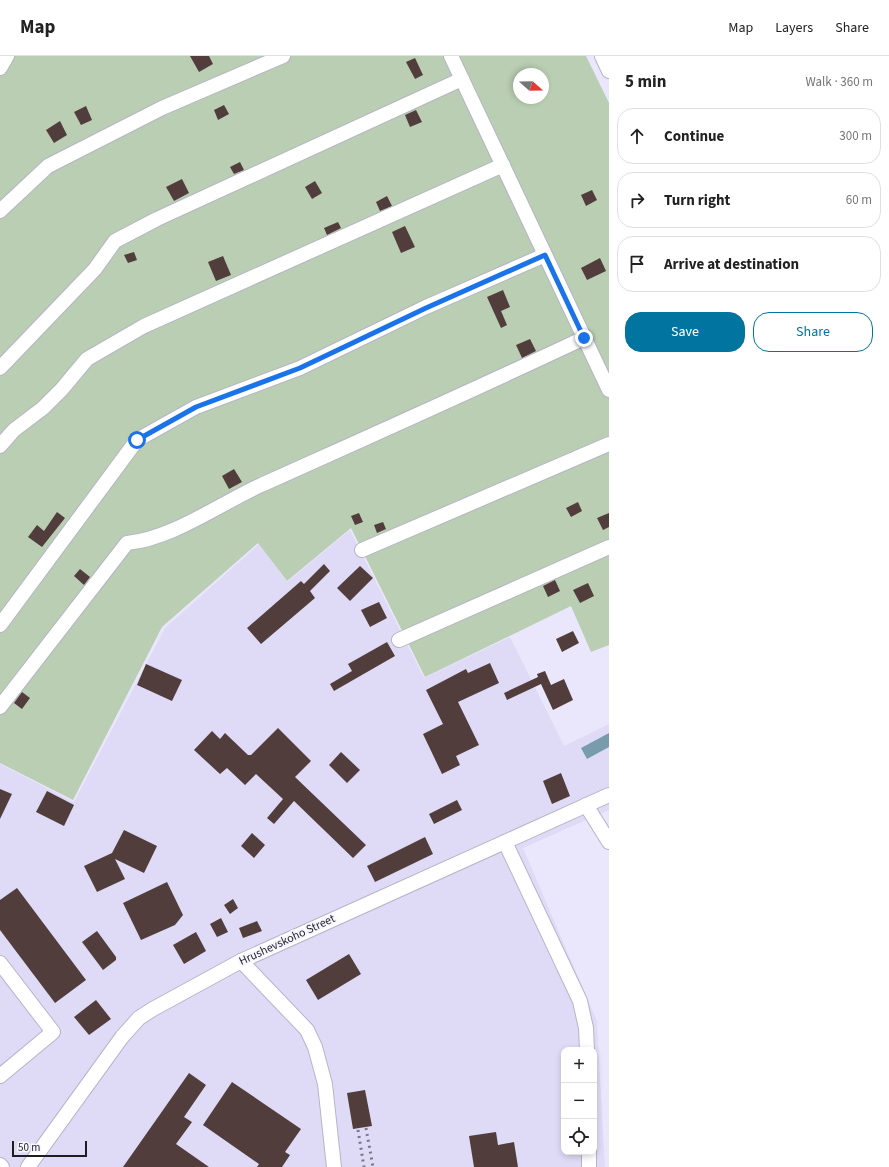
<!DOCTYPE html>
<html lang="en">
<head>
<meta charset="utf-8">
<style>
  body { margin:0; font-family:"Source Sans 3",sans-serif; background:#f2f2f2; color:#222 }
  .controls { position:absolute; right:12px; bottom:12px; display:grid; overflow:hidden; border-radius:8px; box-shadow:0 2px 6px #0003 }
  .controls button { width:36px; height:36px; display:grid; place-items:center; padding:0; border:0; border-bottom:1px solid #e0e0e0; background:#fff; color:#222; font:20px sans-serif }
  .compass { position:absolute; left:513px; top:12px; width:36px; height:36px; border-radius:50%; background:#fff; box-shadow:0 2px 6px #0003; rotate:110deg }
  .scale { position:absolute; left:12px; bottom:10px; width:75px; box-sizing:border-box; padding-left:4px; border:2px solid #1e1d24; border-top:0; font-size:11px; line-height:14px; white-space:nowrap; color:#1e1d24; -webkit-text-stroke:3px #f7f6ff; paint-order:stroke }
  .stop { position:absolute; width:12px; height:12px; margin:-9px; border:3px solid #1a73e8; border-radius:50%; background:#fff }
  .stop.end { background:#1a73e8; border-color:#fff; box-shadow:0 1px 4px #0008 }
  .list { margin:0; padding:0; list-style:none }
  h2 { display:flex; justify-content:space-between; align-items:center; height:52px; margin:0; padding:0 16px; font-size:17px }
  h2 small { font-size:13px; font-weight:400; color:#767676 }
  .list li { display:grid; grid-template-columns:26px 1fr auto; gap:12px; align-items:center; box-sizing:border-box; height:56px; margin:0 8px 8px; padding:0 8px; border:1px solid #e0e0e0; border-radius:16px }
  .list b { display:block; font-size:15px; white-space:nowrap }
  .list em { font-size:13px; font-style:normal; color:#767676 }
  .actions { display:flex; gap:8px; padding:12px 16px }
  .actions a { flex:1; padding:9px 0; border:1px solid #01759f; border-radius:16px; text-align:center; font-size:14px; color:#01759f }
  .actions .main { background:#01759f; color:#fff }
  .icon { flex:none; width:22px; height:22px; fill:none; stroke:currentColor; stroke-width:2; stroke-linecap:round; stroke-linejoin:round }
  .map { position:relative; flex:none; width:609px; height:1111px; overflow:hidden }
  header { display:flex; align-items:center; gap:24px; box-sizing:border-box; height:56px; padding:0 20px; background:#fff; border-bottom:1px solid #e0e0e0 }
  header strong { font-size:19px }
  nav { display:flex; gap:22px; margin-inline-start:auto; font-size:14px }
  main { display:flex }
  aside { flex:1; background:#fff }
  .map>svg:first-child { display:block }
  .built { fill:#dfdbf7; fill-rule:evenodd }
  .green { fill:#b9ceb2; fill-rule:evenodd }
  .water { fill:#799cad }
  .building { fill:#513d3c }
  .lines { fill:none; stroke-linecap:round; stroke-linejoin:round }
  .minor-casing { stroke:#b6b4c7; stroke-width:16 }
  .minor { stroke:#fff; stroke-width:14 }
  .rail { stroke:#797785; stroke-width:3; stroke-dasharray:2 4; stroke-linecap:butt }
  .route { stroke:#1a73e8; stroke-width:5 }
  .labels { text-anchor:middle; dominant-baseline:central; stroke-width:4; stroke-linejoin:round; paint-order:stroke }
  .street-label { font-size:12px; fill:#1e1d24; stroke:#f7f6ff }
</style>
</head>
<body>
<header>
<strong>Map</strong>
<nav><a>Map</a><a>Layers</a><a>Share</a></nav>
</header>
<main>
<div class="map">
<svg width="609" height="1111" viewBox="0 0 609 1111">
  <rect width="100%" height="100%" fill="#eae7fc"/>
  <!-- built -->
  <path class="built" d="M350,474L424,622L510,581L564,690L609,668V754L523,792L597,965L605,1111H6L0,1103V708L74,746L165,572L259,488L287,526ZM564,994H594V1096H564Z"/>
  <!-- green -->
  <path class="green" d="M0,0H586L609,47V589L591,596L571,550L425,621L351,472L287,525L258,487L162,571L73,744L0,707ZM519,18H543V42H519Z"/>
  <!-- water -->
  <path class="water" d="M609,677V691L587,703L581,692Z"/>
  <!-- building -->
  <g class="building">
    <path d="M190,0H209L213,8L199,16Z"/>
    <path d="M415,2L423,19L415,23L406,6Z"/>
    <path d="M224,49L229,58L218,64L214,54Z"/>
    <path d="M86,50L92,64L81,69L74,56Z"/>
    <path d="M416,54L422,66L410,71L405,59Z"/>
    <path d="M60,65L67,79L54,87L46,74Z"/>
    <path d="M240,106L244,114L234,118L230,111Z"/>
    <path d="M182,123L189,137L174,145L166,131Z"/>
    <path d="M315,125L322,137L312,143L305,131Z"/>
    <path d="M592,134L597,144L586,150L581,139Z"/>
    <path d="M387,140L392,150L380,155L376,146Z"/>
    <path d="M338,166L341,172L327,179L324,172Z"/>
    <path d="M405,170L415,191L401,197L392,176Z"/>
    <path d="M134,196L137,204L128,207L124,199Z"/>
    <path d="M223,200L231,219L216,225L208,206Z"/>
    <path d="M600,202L606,215L587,224L581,212Z"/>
    <path d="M503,234L510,251L501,255L507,269L501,272L487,241Z"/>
    <path d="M530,283L536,295L522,302L516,289Z"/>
    <path d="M234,413L242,426L229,433L222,420Z"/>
    <path d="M578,446L582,455L571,461L566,452Z"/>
    <path d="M57,456L65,462L42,491L28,481L37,469L44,475Z"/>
    <path d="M359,457L363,466L355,469L351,460Z"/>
    <path d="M609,457V471L603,474L597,462Z"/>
    <path d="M383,466L386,473L377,477L374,469Z"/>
    <path d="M324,508L330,515L310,535L315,542L261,588L247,572L301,525L304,528Z"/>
    <path d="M360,510L373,522L350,545L337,532Z"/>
    <path d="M80,513L90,521L84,529L74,520Z"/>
    <path d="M555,524L560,535L548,541L543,530Z"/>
    <path d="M588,527L594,540L580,547L573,534Z"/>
    <path d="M379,546L387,562L370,571L361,554Z"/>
    <path d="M573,575L579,587L562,596L556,583Z"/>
    <path d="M387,586L395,600L334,635L330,628L352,615L348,608Z"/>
    <path d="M490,607L499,627L458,646L479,689L456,700L460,709L442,718L423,678L443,668L426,634L466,613L468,617Z"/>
    <path d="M146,608L182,624L172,645L137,629Z"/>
    <path d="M545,615L551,629L564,623L573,644L553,654L541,628L507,644L504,637L538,621L537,618Z"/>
    <path d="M22,636L30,642L22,653L14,647Z"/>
    <path d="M278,672L311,705L295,721L366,789L353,802L294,745L274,768L267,762L283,743L256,718L245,729L227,712L220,718L194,694L212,675L220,683L225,677L248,699H251Z"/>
    <path d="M341,696L360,714L347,727L329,709Z"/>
    <path d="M561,717L570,740L552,748L543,725Z"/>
    <path d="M0,733L12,738L0,763Z"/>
    <path d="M47,735L74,749L64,770L36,756Z"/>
    <path d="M457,744L462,754L434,768L429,758Z"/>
    <path d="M124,774L157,790L144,817L115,803L125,823L97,836L84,810L112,797Z"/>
    <path d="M252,777L265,789L254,802L241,790Z"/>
    <path d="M425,781L433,798L375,826L367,810Z"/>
    <path d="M167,826L183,859L175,869L141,884L123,847Z"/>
    <path d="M17,832L86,924L55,947L0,874V844Z"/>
    <path d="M233,843L238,852L230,858L224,849Z"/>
    <path d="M221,862L228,876L217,881L210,868Z"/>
    <path d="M257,865L262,875L243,882L239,872Z"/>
    <path d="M97,875L116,901V904L103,914L82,886Z"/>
    <path d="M196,876L206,895L184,908L173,889Z"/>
    <path d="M349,898L361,918L318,944L306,924Z"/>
    <path d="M96,944L111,963L89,979L74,961Z"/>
    <path d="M189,1017L206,1029L184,1061L192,1066L176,1088L209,1111H123Z"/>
    <path d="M232,1026L301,1073L285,1096L290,1099L282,1111H257L259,1108L203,1069Z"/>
    <path d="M365,1034L372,1070L353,1073L347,1037Z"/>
    <path d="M496,1076L498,1089L514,1086L518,1111H474L469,1080Z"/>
  </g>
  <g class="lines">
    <defs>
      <g id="minor">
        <path d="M451,0L609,334"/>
        <path d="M602,0L609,15"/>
        <path d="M0,12L7,0"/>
        <path d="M0,155L48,110L162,52L283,0"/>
        <path d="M0,312L95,213L115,185L157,163L462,23"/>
        <path d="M0,390L14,374L43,352L62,333L87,303L144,270L503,109"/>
        <path d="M362,494L609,388"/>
        <path d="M0,569L137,384L196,351L300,312L426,251L545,199"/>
        <path d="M399,584L609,491"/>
        <path d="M0,651L127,487C171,483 218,449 259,430C368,381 476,333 584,282"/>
        <path d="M586,749L609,786"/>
        <path d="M505,786L580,945L586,972L587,994"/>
        <path d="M241,905L307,974L315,991L325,1028L334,1111"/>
        <path d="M0,907L53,976L0,1020"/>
        <path d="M589,1096V1111"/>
        <path d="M0,1109L2,1111"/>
        <path d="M28,1111L122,981L139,962L153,953L241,905L609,739"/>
      </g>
    </defs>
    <!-- minor casing -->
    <use href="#minor" class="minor-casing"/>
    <!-- minor -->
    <use href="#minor" class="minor"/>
    <!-- rail -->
    <g class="rail">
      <path d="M366,1072L373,1111"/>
      <path d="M358,1074L364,1111"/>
    </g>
  </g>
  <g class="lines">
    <!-- route -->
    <path class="route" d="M137,384L196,351L300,312L426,252L545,199L584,282"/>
  </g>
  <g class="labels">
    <!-- street labels -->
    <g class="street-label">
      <text transform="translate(287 884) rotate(-25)">Hrushevskoho Street</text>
    </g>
  </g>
</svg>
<div class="controls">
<button>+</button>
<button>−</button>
<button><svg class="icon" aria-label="locate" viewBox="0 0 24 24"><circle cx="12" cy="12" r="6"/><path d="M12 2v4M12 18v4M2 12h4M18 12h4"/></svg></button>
</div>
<svg class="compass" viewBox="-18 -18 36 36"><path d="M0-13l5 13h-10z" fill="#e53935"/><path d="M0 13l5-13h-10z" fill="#767676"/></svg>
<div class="scale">50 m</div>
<div class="stop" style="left:137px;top:384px"></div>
<div class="stop end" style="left:584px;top:282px"></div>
</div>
<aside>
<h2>5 min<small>Walk · 360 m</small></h2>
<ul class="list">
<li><svg class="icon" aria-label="ahead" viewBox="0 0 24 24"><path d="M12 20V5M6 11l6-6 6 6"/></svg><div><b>Continue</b></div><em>300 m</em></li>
<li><svg class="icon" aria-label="right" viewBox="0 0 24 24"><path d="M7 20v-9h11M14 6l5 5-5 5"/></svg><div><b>Turn right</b></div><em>60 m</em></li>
<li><svg class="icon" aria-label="arrive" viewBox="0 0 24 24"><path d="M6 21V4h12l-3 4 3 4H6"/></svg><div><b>Arrive at destination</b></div></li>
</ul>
<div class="actions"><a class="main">Save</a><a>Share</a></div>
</aside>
</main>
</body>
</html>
